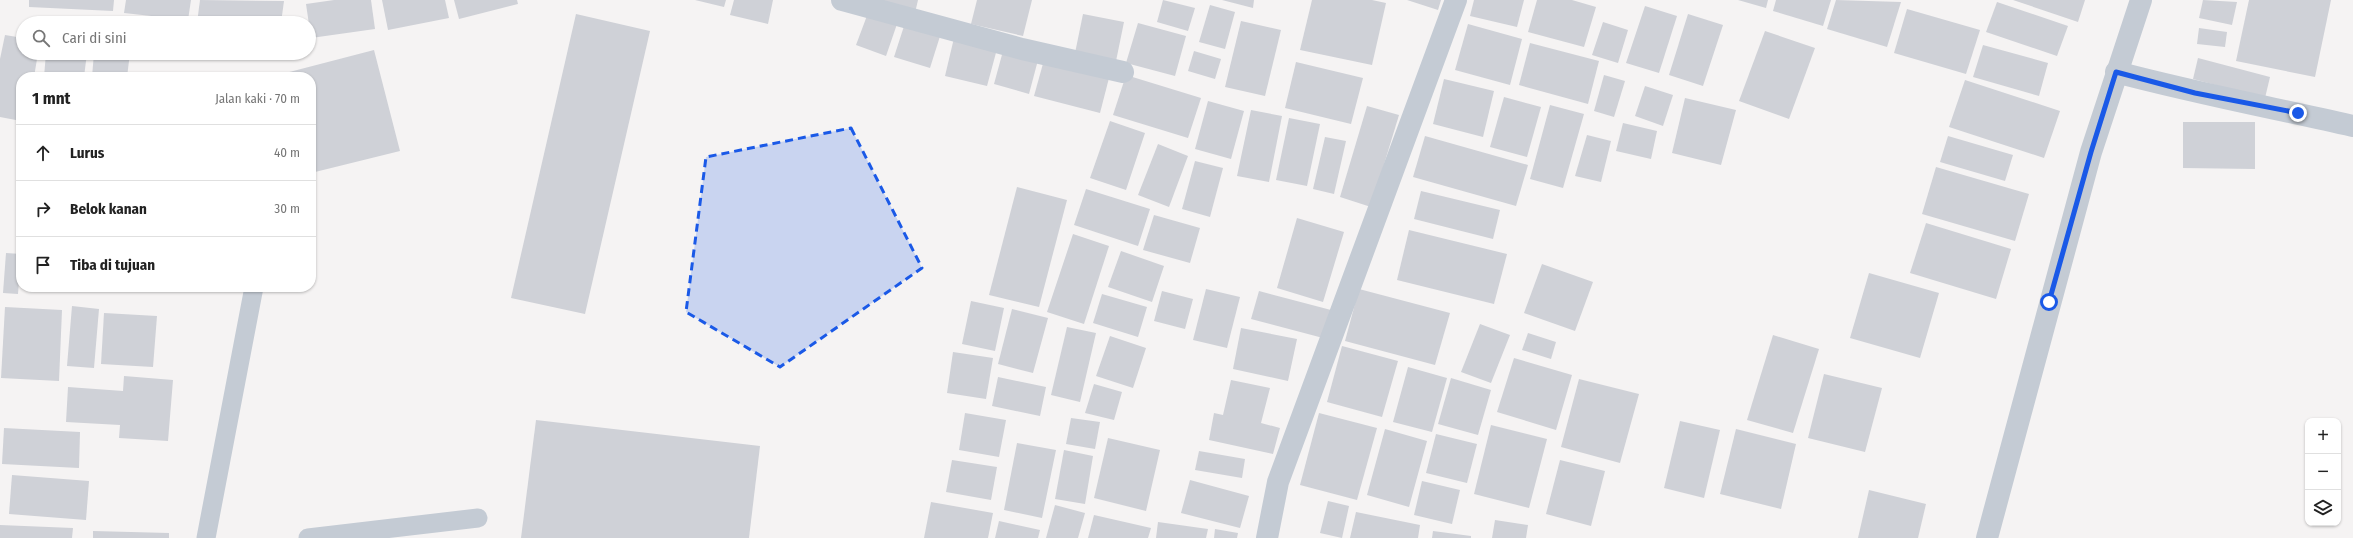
<!DOCTYPE html>
<html lang="id">
<head>
<meta charset="utf-8">
<style>
  body { margin:0; font-family:"Fira Sans Condensed",sans-serif; background:#f2f2f2; color:#222 }
  .controls { position:absolute; right:12px; bottom:12px; display:grid; overflow:hidden; border-radius:8px; box-shadow:0 1px 3px #0004 }
  .controls button { width:36px; height:36px; display:grid; place-items:center; padding:0; border:0; border-bottom:1px solid #e0e0e0; background:#fff; color:#222; font:20px sans-serif }
  .stop { position:absolute; width:12px; height:12px; margin:-9px; border:3px solid #1a59e7; border-radius:50%; background:#fff }
  .stop.end { background:#1a59e7; border-color:#fff; box-shadow:0 1px 4px #0008 }
  .list { margin:0; padding:0; list-style:none }
  h2 { display:flex; justify-content:space-between; align-items:center; height:52px; margin:0; padding:0 16px; font-size:17px }
  h2 small { font-size:13px; font-weight:400; color:#767676 }
  .list li { display:grid; grid-template-columns:26px 1fr auto; gap:12px; align-items:center; box-sizing:border-box; height:56px; padding:0 16px; border-top:1px solid #e0e0e0 }
  .list b { display:block; font-size:15px; white-space:nowrap }
  .list em { font-size:13px; font-style:normal; color:#767676 }
  .icon { flex:none; width:22px; height:22px; fill:none; stroke:currentColor; stroke-width:2; stroke-linecap:round; stroke-linejoin:round }
  .map { position:relative; flex:none; width:2353px; height:538px; overflow:hidden }
  .search { position:absolute; background:#fff; box-shadow:0 1px 3px #0004; left:16px; top:16px; width:300px; height:44px; display:flex; align-items:center; gap:10px; box-sizing:border-box; padding:0 14px; border-radius:22px; color:#767676; font-size:15px }
  .panel { position:absolute; background:#fff; box-shadow:0 1px 3px #0004; left:16px; top:72px; width:300px; height:220px; border-radius:16px }
  .map>svg:first-child { display:block }
  .building { fill:#cfd1d7 }
  .lines { fill:none; stroke-linecap:round; stroke-linejoin:round }
  .service { stroke:#c4cbd4; stroke-width:19 }
  .minor { stroke:#c4cbd4; stroke-width:22 }
  .route { stroke:#1a59e7; stroke-width:5 }
  .marked { fill:#1a59e7; fill-opacity:0.2; stroke:#1a59e7; stroke-width:3; stroke-dasharray:8 5; stroke-linejoin:round }
</style>
</head>
<body>
<div class="map">
<svg width="2353" height="538" viewBox="0 0 2353 538">
  <rect width="100%" height="100%" fill="#f5f3f3"/>
  <!-- building -->
  <g class="building">
    <path d="M29,0H114L113,11L29,7Z"/>
    <path d="M126,0H191L188,20L124,13Z"/>
    <path d="M200,0L284,1L281,23H197Z"/>
    <path d="M334,0H371L375,29L311,38L306,4Z"/>
    <path d="M382,0H445L449,18L388,30Z"/>
    <path d="M454,0H517L518,4L459,19Z"/>
    <path d="M695,0H726L724,7Z"/>
    <path d="M734,0H773L768,24L730,15Z"/>
    <path d="M865,0H918L915,13Z"/>
    <path d="M977,0H1032L1023,36L971,24Z"/>
    <path d="M1163,0L1195,8L1188,31L1157,22Z"/>
    <path d="M1222,0H1254L1253,8Z"/>
    <path d="M1312,0H1372L1386,3L1372,65L1300,50Z"/>
    <path d="M1407,0H1441L1438,10Z"/>
    <path d="M1474,0H1524L1517,27L1470,16Z"/>
    <path d="M1537,0H1572L1596,7L1584,47L1528,32Z"/>
    <path d="M1738,0H1768L1766,8Z"/>
    <path d="M1776,0H1831L1823,26L1773,11Z"/>
    <path d="M1836,0L1901,2L1887,47L1827,29Z"/>
    <path d="M2013,0H2085L2078,22Z"/>
    <path d="M2203,0L2237,2L2232,25L2199,18Z"/>
    <path d="M2249,0H2331L2315,77L2236,61Z"/>
    <path d="M1997,2L2068,26L2057,56L1986,32Z"/>
    <path d="M1210,5L1235,12L1225,49L1199,42Z"/>
    <path d="M1645,6L1677,16L1659,73L1626,63Z"/>
    <path d="M1907,9L1980,30L1966,74L1894,53Z"/>
    <path d="M868,13L897,24L886,56L856,45Z"/>
    <path d="M576,14L650,31L585,314L511,298Z"/>
    <path d="M1083,14L1124,22L1115,66L1074,58Z"/>
    <path d="M1688,14L1723,25L1703,86L1669,75Z"/>
    <path d="M1241,21L1281,30L1265,96L1225,87Z"/>
    <path d="M1603,22L1628,30L1618,63L1592,55Z"/>
    <path d="M905,23L941,33L930,68L894,57Z"/>
    <path d="M1138,23L1186,36L1175,76L1126,63Z"/>
    <path d="M1468,24L1522,39L1510,85L1455,70Z"/>
    <path d="M2199,28L2227,32L2225,47L2197,44Z"/>
    <path d="M1765,31L1815,48L1789,119L1739,101Z"/>
    <path d="M5,35L23,38V53H38L34,77H21V121L0,117V59Z"/>
    <path d="M954,38L997,49L987,86L945,76Z"/>
    <path d="M1530,43L1599,61L1588,104L1519,85Z"/>
    <path d="M1983,45L2048,63L2039,96L1973,77Z"/>
    <path d="M374,50L400,151L311,173V77L274,76Z"/>
    <path d="M1003,51L1038,60L1029,94L994,84Z"/>
    <path d="M1194,51L1221,59L1215,79L1188,71Z"/>
    <path d="M46,53H87L84,77H44Z"/>
    <path d="M94,53H130L127,77H92Z"/>
    <path d="M2198,58L2270,77L2265,98L2193,79Z"/>
    <path d="M1044,60L1109,78L1100,113L1034,96Z"/>
    <path d="M1296,62L1363,78L1351,124L1285,108Z"/>
    <path d="M1126,75L1201,98L1188,138L1113,115Z"/>
    <path d="M1604,75L1625,81L1614,117L1594,111Z"/>
    <path d="M1444,79L1494,91L1483,137L1433,124Z"/>
    <path d="M1965,80L2060,111L2044,158L1949,127Z"/>
    <path d="M1645,86L1673,95L1663,126L1635,116Z"/>
    <path d="M1504,97L1541,107L1527,157L1490,147Z"/>
    <path d="M1685,98L1736,110L1721,165L1672,153Z"/>
    <path d="M1208,101L1244,111L1231,159L1195,149Z"/>
    <path d="M1550,105L1584,114L1563,188L1530,179Z"/>
    <path d="M1367,106L1399,115L1371,207L1340,197Z"/>
    <path d="M1251,110L1282,116L1269,182L1237,176Z"/>
    <path d="M1289,118L1320,124L1307,186L1276,180Z"/>
    <path d="M1110,121L1145,133L1126,190L1090,178Z"/>
    <path d="M2183,122H2255V169L2183,168Z"/>
    <path d="M1623,123L1657,131L1651,159L1616,151Z"/>
    <path d="M1587,135L1611,141L1601,182L1575,176Z"/>
    <path d="M1425,136L1528,165L1516,206L1413,177Z"/>
    <path d="M1948,136L2013,155L2005,181L1940,162Z"/>
    <path d="M1325,137L1346,141L1334,194L1313,189Z"/>
    <path d="M1158,144L1188,156L1169,207L1138,195Z"/>
    <path d="M1195,161L1223,168L1210,217L1182,209Z"/>
    <path d="M1936,167L2029,194L2015,241L1922,214Z"/>
    <path d="M1017,187L1067,200L1039,307L989,295Z"/>
    <path d="M1086,189L1150,209L1138,246L1074,225Z"/>
    <path d="M1421,191L1500,210L1493,239L1414,219Z"/>
    <path d="M1154,215L1200,228L1190,263L1143,250Z"/>
    <path d="M1297,218L1344,232L1323,302L1277,288Z"/>
    <path d="M1926,223L2011,249L1996,299L1910,273Z"/>
    <path d="M1409,230L1507,254L1494,304L1397,280Z"/>
    <path d="M1073,234L1109,246L1084,324L1047,312Z"/>
    <path d="M1121,251L1164,266L1152,302L1108,287Z"/>
    <path d="M6,253L21,254L18,294L3,293Z"/>
    <path d="M1542,264L1593,282L1575,331L1524,313Z"/>
    <path d="M1869,273L1939,293L1920,358L1850,338Z"/>
    <path d="M1206,289L1240,297L1227,348L1193,340Z"/>
    <path d="M1359,289L1450,313L1435,365L1345,341Z"/>
    <path d="M1162,291L1193,299L1185,329L1154,321Z"/>
    <path d="M1259,291L1331,310L1323,338L1251,319Z"/>
    <path d="M1102,294L1147,307L1138,337L1093,323Z"/>
    <path d="M971,301L1004,308L995,351L962,344Z"/>
    <path d="M72,306L99,309L94,368L67,366Z"/>
    <path d="M5,307L62,310L59,381L1,378Z"/>
    <path d="M1012,309L1048,318L1033,373L998,364Z"/>
    <path d="M104,313L157,316L153,367L101,364Z"/>
    <path d="M1480,324L1510,335L1491,383L1461,372Z"/>
    <path d="M1067,327L1096,333L1080,402L1051,395Z"/>
    <path d="M1241,328L1297,339L1288,381L1233,369Z"/>
    <path d="M1528,333L1556,342L1551,359L1522,350Z"/>
    <path d="M1773,335L1819,349L1793,433L1747,420Z"/>
    <path d="M1110,336L1146,348L1133,388L1096,376Z"/>
    <path d="M1342,346L1398,361L1382,417L1327,402Z"/>
    <path d="M953,352L993,358L986,399L947,393Z"/>
    <path d="M1514,358L1572,375L1556,430L1497,412Z"/>
    <path d="M1408,367L1447,378L1432,432L1393,422Z"/>
    <path d="M1824,374L1882,388L1865,452L1808,438Z"/>
    <path d="M124,376L173,380L168,441L119,438L120,425L66,422L68,387L123,391Z"/>
    <path d="M998,377L1046,387L1040,416L992,406Z"/>
    <path d="M1451,378L1491,390L1478,435L1438,424Z"/>
    <path d="M1579,379L1639,394L1620,463L1561,447Z"/>
    <path d="M1231,380L1270,388L1261,423L1280,428L1273,454L1209,440L1214,413L1223,415Z"/>
    <path d="M1094,384L1122,392L1114,420L1085,413Z"/>
    <path d="M965,413L1006,420L999,457L959,450Z"/>
    <path d="M1319,413L1377,428L1357,500L1300,485Z"/>
    <path d="M1071,418L1100,422L1095,449L1066,444Z"/>
    <path d="M536,420L760,446L749,538H521Z"/>
    <path d="M1680,421L1720,430L1704,498L1664,488Z"/>
    <path d="M1491,425L1547,439L1529,508L1474,494Z"/>
    <path d="M4,428L80,432L79,468L2,464Z"/>
    <path d="M1385,429L1427,441L1409,507L1367,495Z"/>
    <path d="M1736,429L1796,444L1781,509L1720,494Z"/>
    <path d="M1436,434L1477,444L1467,483L1426,473Z"/>
    <path d="M1108,438L1160,450L1146,511L1094,498Z"/>
    <path d="M1017,443L1056,450L1042,518L1004,510Z"/>
    <path d="M1064,450L1093,456L1085,504L1055,499Z"/>
    <path d="M1199,451L1245,459L1242,478L1195,470Z"/>
    <path d="M952,460L997,467L991,500L946,492Z"/>
    <path d="M1560,460L1605,471L1591,526L1546,514Z"/>
    <path d="M12,475L89,481L86,520L9,514Z"/>
    <path d="M1190,480L1249,496L1240,528L1181,513Z"/>
    <path d="M1422,481L1460,490L1452,524L1414,515Z"/>
    <path d="M1869,490L1926,504L1918,538H1858Z"/>
    <path d="M1328,501L1349,506L1342,538L1320,533Z"/>
    <path d="M931,502L993,513L988,538H924Z"/>
    <path d="M1055,505L1085,513L1078,538H1046Z"/>
    <path d="M1356,512L1420,525L1418,538H1350Z"/>
    <path d="M1094,515L1151,528L1148,538H1088Z"/>
    <path d="M1495,520L1528,525L1526,538H1492Z"/>
    <path d="M999,521L1040,530L1038,538H995Z"/>
    <path d="M1158,522L1208,529L1206,538H1156Z"/>
    <path d="M0,525L73,528L72,538H0Z"/>
    <path d="M1215,529L1238,533L1237,538H1214Z"/>
    <path d="M93,531L169,533V538H93Z"/>
    <path d="M1433,531L1471,536V538H1432Z"/>
  </g>
  <g class="lines">
    <!-- service -->
    <g class="service">
      <path d="M206,538L254,287"/>
      <path d="M308,538L478,518"/>
    </g>
    <!-- minor -->
    <g class="minor">
      <path d="M842,0L1022,49L1123,72"/>
      <path d="M2116,72C2195,93 2274,108 2353,126"/>
      <path d="M1267,538L1278,482L1456,0"/>
      <path d="M1987,538L2091,152L2141,0"/>
    </g>
  </g>
  <g class="lines">
    <!-- route -->
    <path class="route" d="M2049,302L2091,152L2116,72L2195,93L2298,113"/>
  </g>
  <!-- marked area -->
  <path class="marked" d="M851,128L922,268L780,367L686,312L706,157Z"/>
</svg>
<div class="controls">
<button>+</button>
<button>−</button>
<button><svg class="icon" aria-label="layers" viewBox="0 0 24 24"><path d="M12 4l9 5-9 5-9-5zM3 14l9 5 9-5"/></svg></button>
</div>
<div class="stop" style="left:2049px;top:302px"></div>
<div class="stop end" style="left:2298px;top:113px"></div>
<div class="search"><svg class="icon" aria-label="search" viewBox="0 0 24 24"><circle cx="10" cy="10" r="6"/><path d="M15 15l6 6"/></svg>Cari di sini</div>
<section class="panel">
<h2>1 mnt<small>Jalan kaki · 70 m</small></h2>
<ul class="list">
<li><svg class="icon" aria-label="ahead" viewBox="0 0 24 24"><path d="M12 20V5M6 11l6-6 6 6"/></svg><div><b>Lurus</b></div><em>40 m</em></li>
<li><svg class="icon" aria-label="right" viewBox="0 0 24 24"><path d="M7 20v-9h11M14 6l5 5-5 5"/></svg><div><b>Belok kanan</b></div><em>30 m</em></li>
<li><svg class="icon" aria-label="arrive" viewBox="0 0 24 24"><path d="M6 21V4h12l-3 4 3 4H6"/></svg><div><b>Tiba di tujuan</b></div></li>
</ul>
</section>
</div>
</body>
</html>
